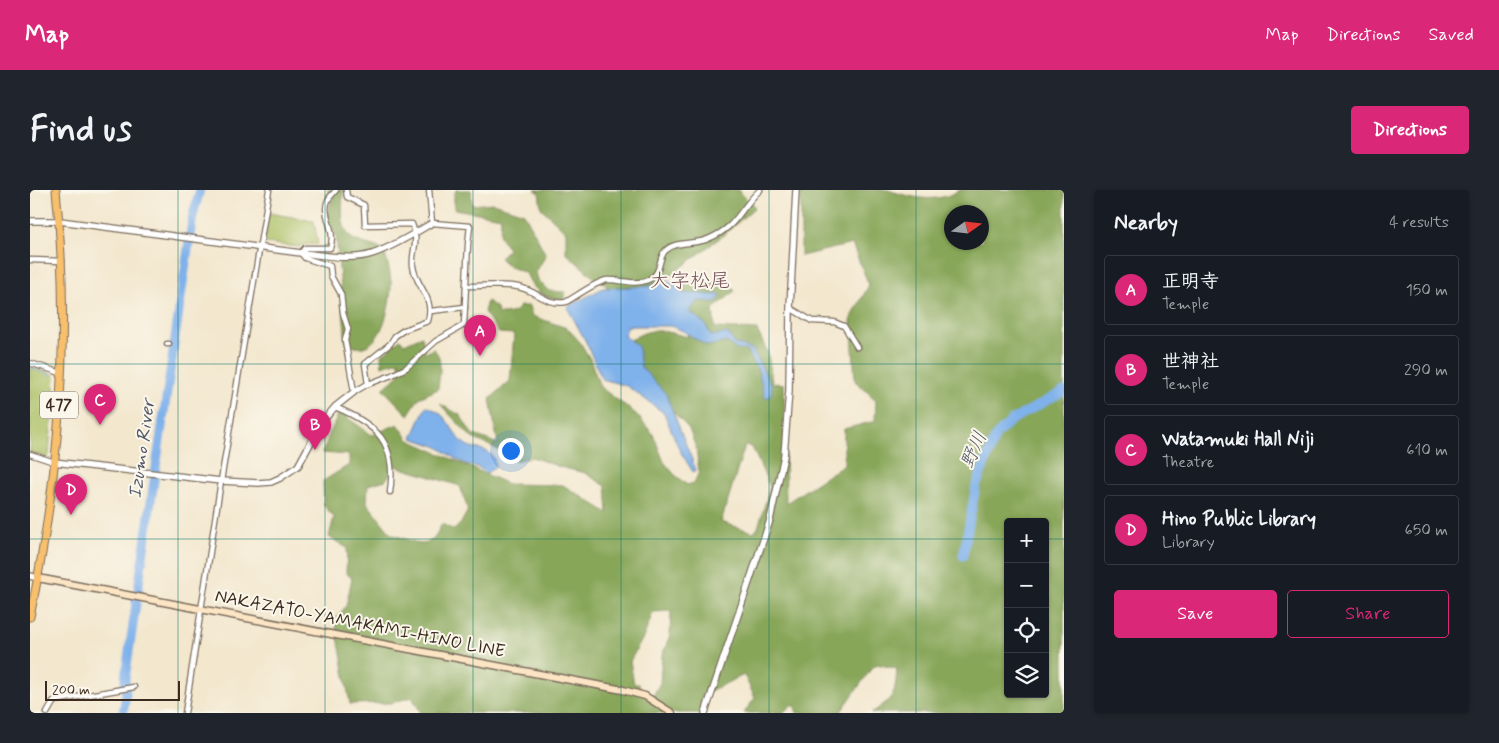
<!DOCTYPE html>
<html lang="en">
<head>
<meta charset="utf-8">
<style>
  body { margin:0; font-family:Mynerve,"Klee One",sans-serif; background:#20242c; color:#f1f3f6 }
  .controls { position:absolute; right:15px; bottom:15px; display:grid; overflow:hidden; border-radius:5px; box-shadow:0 1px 4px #0004 }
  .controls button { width:45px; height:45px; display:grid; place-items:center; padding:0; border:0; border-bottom:1px solid #363941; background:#171b24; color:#f1f3f6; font:25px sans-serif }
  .compass { position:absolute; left:914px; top:15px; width:45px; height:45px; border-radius:50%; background:#171b24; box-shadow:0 1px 4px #0004; rotate:76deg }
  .scale { position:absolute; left:15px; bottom:12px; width:135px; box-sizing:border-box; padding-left:5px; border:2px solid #3b2a1e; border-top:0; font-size:14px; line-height:18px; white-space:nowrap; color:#3b2a1e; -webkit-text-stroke:4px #fbf7ec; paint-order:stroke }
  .you { position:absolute; left:480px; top:260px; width:18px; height:18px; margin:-12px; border:4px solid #fff; border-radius:50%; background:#1a73e8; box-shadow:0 0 0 8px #1a73e833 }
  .badge { display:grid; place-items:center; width:32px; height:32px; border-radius:50%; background:#db2777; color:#fff; font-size:16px; font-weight:700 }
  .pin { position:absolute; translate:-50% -41px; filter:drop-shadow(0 1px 2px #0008) }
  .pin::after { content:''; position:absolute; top:26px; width:18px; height:15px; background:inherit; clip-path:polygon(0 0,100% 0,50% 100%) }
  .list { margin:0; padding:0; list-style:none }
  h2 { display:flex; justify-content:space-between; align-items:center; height:65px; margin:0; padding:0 20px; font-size:21px }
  h2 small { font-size:16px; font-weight:400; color:#9ea1a6 }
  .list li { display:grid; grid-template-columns:32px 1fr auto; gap:15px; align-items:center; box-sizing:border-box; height:70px; margin:0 10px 10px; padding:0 10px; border:1px solid #363941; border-radius:5px }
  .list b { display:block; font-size:19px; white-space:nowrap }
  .list p { margin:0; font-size:16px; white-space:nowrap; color:#9ea1a6 }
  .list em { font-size:16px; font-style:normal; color:#9ea1a6 }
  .actions { display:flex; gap:10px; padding:15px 20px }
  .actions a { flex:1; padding:11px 0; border:1px solid #db2777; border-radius:5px; text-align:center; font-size:18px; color:#db2777 }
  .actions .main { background:#db2777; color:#fff }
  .icon { flex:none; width:28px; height:28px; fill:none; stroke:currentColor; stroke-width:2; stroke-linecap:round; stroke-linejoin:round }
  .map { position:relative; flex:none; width:1034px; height:523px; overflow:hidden; border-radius:5px }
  header { display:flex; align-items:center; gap:30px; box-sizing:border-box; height:70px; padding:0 25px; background:#db2777; color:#fff }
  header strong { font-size:24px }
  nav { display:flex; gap:28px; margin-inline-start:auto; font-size:18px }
  .intro { display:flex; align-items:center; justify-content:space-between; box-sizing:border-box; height:120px; padding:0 30px }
  h1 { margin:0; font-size:35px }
  .button { padding:12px 22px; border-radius:5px; background:#db2777; color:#fff; font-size:18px; font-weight:700 }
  main { display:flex; gap:30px; padding:0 30px }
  aside { flex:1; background:#171b24; border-radius:5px; box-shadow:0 1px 4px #0004 }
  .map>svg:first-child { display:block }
  .green { fill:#aabf63; stroke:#727440 }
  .forest { fill:#87a659; stroke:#61683c; fill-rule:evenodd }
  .water { fill:#7fb1eb; stroke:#5d6e84 }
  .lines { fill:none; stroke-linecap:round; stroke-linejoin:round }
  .stream { stroke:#7fb1eb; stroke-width:1 }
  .river { stroke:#7fb1eb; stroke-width:9 }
  .minor-casing { stroke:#7b6c5c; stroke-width:7 }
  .tertiary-casing { stroke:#7b6c5c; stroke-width:8 }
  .secondary-casing { stroke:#7b6c5c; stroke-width:9 }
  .trunk-casing { stroke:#7b6c5c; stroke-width:9 }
  .minor { stroke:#fff; stroke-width:4.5 }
  .tertiary { stroke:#fff; stroke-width:5.5 }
  .secondary { stroke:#fce5c4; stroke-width:6 }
  .trunk { stroke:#f8bf6c; stroke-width:7 }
  .grid { fill:none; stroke:#0f766e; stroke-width:1; stroke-opacity:0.55 }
  .labels { text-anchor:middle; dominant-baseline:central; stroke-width:4; stroke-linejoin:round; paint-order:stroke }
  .shield { fill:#fbf7ec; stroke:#75685c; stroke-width:1 }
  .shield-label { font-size:16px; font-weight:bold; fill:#3b2a1e }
  .street-label { font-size:18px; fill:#3b2a1e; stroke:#fbf7ec }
  .water-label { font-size:19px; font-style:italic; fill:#535966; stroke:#fbf7ec }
  .quarter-label { font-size:20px; fill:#755058; stroke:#fbf7ec }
</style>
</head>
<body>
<header>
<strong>Map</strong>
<nav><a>Map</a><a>Directions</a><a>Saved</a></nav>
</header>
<div class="intro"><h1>Find us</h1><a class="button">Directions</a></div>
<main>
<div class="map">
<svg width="1034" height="523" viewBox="0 0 1034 523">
  <rect width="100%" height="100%" fill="#fbf7ec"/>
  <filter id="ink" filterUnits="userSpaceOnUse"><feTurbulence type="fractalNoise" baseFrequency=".02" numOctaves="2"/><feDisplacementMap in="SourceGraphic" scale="10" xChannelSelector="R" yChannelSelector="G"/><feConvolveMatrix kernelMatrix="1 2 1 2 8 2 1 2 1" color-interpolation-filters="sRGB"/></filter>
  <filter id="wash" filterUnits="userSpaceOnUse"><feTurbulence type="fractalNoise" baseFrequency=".0096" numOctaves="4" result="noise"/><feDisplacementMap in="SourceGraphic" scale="20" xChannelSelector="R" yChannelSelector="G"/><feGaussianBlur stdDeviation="1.12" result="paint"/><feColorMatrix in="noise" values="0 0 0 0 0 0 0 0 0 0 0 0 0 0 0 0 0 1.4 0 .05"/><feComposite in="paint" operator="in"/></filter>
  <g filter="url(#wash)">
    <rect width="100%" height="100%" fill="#f3e7ce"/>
    <!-- green -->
    <g class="green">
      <path d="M239,23L284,31L288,54L270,55V57L235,53Z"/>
      <path d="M0,177L23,184L25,187L19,265L17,268L0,262Z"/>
    </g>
    <!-- forest -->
    <g class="forest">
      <path d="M297,0H313C313,16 308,38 323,49C332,54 344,55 353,60C357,69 360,80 361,91C362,114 350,174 316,153L306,45L294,30L303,7Z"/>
      <path d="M426,0H441L442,15L463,13L494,23L516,65L506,82L508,90L519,101L536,102L533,110C513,107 504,102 496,83L480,77L470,68L478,59L470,46L471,27L424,19V5Z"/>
      <path d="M505,0H708L725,17L696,43L621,101L594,96L582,110L572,109L577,95L563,87L536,63V42L511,18L509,2Z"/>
      <path d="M771,0H858C882,8 907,14 930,0H1034V523H842C864,507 865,506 867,479L847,474L841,479L810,523H767L764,514L752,523H714L725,508L714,485L673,504L671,523H391L382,507L360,513L320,514L305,430L316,416L322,388L316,383L317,358L299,347L304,327L294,316L293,291L319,275V265L292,263L309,222L342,245L368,234L379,250L478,294L533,295L578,323L576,296L555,283L530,277L502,267L485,271L463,257L442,248L410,214L430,225L442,244L468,254L460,209L480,191L484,144L469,143L454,122L457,111L467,118L468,124C477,124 485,124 490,116H499L502,126L537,138L550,152L560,169L570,197L606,224L623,244L634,272L644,284L657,295L664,293L669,282L666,258L659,239L615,190L595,154C621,135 629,140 658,147L644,96L696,91L705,101L683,119L685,138L727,140L738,163L742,193L754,194L756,313L814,275V239L845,231L846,210L825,191L821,128L839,95L822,54L771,66ZM922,22H952V52H922ZM715,255L722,257L740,297L728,338L723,342L691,332ZM365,276L430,296L438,320L431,333L424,340L412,334L403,350L391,354L361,344L337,313L338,295L356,290ZM978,332H1015V504H978ZM641,421L640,445L632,466L630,493L623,506L611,500L609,494H604L600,471L614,446L623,422Z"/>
      <path d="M392,146L395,163L403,159C414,166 409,188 408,199L389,208L378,225L353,199L370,184L369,171L352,176L351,166L370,149L374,154Z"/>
    </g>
    <!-- water -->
    <g class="water">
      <path d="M634,87L653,103L692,105L686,112L668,111L659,121L675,134L681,146L698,143L705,154L722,159L742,196L741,206L735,208L728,180L716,160H707L697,152L677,156L653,141L641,136H597L594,146L608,156L611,177L636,204L666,280L663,282L650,261L634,223L597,196L572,189L555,150L537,117L573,98L622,96Z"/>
      <path d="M396,216C421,225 419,241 435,254C442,260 453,257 460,264C465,267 465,272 465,278L456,283L448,277L438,275L426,269L408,257L382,248Z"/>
    </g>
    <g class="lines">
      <!-- stream -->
      <path class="stream" d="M0,178L22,185"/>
      <!-- river -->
      <g class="river">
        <path d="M933,366L946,296L966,245L982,230L1034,201"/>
        <path d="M93,523L96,504L95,489L163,25L170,0"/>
      </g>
    </g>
  </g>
  <g filter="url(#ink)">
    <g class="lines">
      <defs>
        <g id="minor">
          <path d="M306,0C304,3 300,6 298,10C291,25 307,40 300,58H275L271,63L275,68L300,76L301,86L311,104L313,123L318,139L315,150L324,202L336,195L362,185L376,178L406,151L434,135L438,54L440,36L402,33L399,0"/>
          <path d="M316,0L317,7L334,15L335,35L382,34C390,53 381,60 383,76C386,98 405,106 398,131L374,140L365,146L360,154L335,174L338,194"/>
          <path d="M0,70L32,71"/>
          <path d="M436,96C453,96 472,94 488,97C506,100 517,116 536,112C547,106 565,92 577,90C590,89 605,96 618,90C633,83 627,70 635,61C646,50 665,55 678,49C708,37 709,19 730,0"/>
          <path d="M760,118L782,131L804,132L814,136L827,157"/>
          <path d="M401,121L435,117"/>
          <path d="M137,154H139"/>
          <path d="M0,173L31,183"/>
          <path d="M305,217C348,235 367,253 360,302"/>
          <path d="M0,264L24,272"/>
          <path d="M17,523L24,511L104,497"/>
          <path d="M155,523L191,291L239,0"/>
        </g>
        <g id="tertiary">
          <path d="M0,31H30L271,63C293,65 321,71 342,64C361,58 385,43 402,33"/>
          <path d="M24,272L191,291L228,293L241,292L250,288L268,276L292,232L305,217L324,202"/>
          <path d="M0,386L8,388"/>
          <path d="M675,523L740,330L754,266L759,201L760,118L766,0"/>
        </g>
        <path id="secondary" d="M8,388L593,500L615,506L642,523"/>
        <path id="trunk" d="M0,427C29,288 41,142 26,0"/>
      </defs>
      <!-- minor casing -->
      <use href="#minor" class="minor-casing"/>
      <!-- tertiary casing -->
      <use href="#tertiary" class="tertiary-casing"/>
      <!-- secondary casing -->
      <use href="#secondary" class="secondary-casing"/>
      <!-- trunk casing -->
      <use href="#trunk" class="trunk-casing"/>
      <!-- minor -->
      <use href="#minor" class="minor"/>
      <!-- tertiary -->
      <use href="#tertiary" class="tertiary"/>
      <!-- secondary -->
      <use href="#secondary" class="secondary"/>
      <!-- trunk -->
      <use href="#trunk" class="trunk"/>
    </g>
  </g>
  <!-- grid -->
  <path class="grid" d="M148,0V523M295,0V523M443,0V523M591,0V523M739,0V523M886,0V523M0,174H1034M0,349H978M1015,349H1034"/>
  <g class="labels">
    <!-- shield labels -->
    <rect class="shield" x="10" y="201.5" width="38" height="27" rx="4"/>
    <g class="shield-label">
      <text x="29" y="215">477</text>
    </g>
    <!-- street labels -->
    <g class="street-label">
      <text transform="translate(330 434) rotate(11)">NAKAZATO-YAMAKAMI-HINO LINE</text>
    </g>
    <!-- water labels -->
    <g class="water-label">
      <text transform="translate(112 259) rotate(-82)">Izumo River</text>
      <text transform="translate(944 260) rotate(-66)">野川</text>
    </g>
    <!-- quarter labels -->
    <g class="quarter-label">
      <text x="660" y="91">大字松尾</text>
    </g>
  </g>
</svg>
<div class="controls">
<button>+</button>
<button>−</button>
<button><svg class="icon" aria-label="locate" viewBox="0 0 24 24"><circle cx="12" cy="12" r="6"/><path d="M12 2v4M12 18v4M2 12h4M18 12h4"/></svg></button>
<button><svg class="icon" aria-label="layers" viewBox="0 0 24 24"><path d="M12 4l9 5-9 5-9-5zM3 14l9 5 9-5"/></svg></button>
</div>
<svg class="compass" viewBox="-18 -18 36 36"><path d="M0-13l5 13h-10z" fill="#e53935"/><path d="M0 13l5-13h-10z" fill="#9ea1a6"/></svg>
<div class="scale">200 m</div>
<div class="you"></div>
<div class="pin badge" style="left:450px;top:166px">A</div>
<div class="pin badge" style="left:285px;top:260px">B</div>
<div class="pin badge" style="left:70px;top:235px">C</div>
<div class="pin badge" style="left:41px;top:325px">D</div>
</div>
<aside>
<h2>Nearby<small>4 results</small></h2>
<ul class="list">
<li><span class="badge">A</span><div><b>正明寺</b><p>Temple</p></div><em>150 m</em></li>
<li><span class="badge">B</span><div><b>世神社</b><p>Temple</p></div><em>290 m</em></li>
<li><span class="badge">C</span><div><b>Watamuki Hall Niji</b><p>Theatre</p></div><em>610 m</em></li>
<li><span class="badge">D</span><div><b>Hino Public Library</b><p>Library</p></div><em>650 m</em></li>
</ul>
<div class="actions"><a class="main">Save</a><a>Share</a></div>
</aside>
</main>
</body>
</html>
